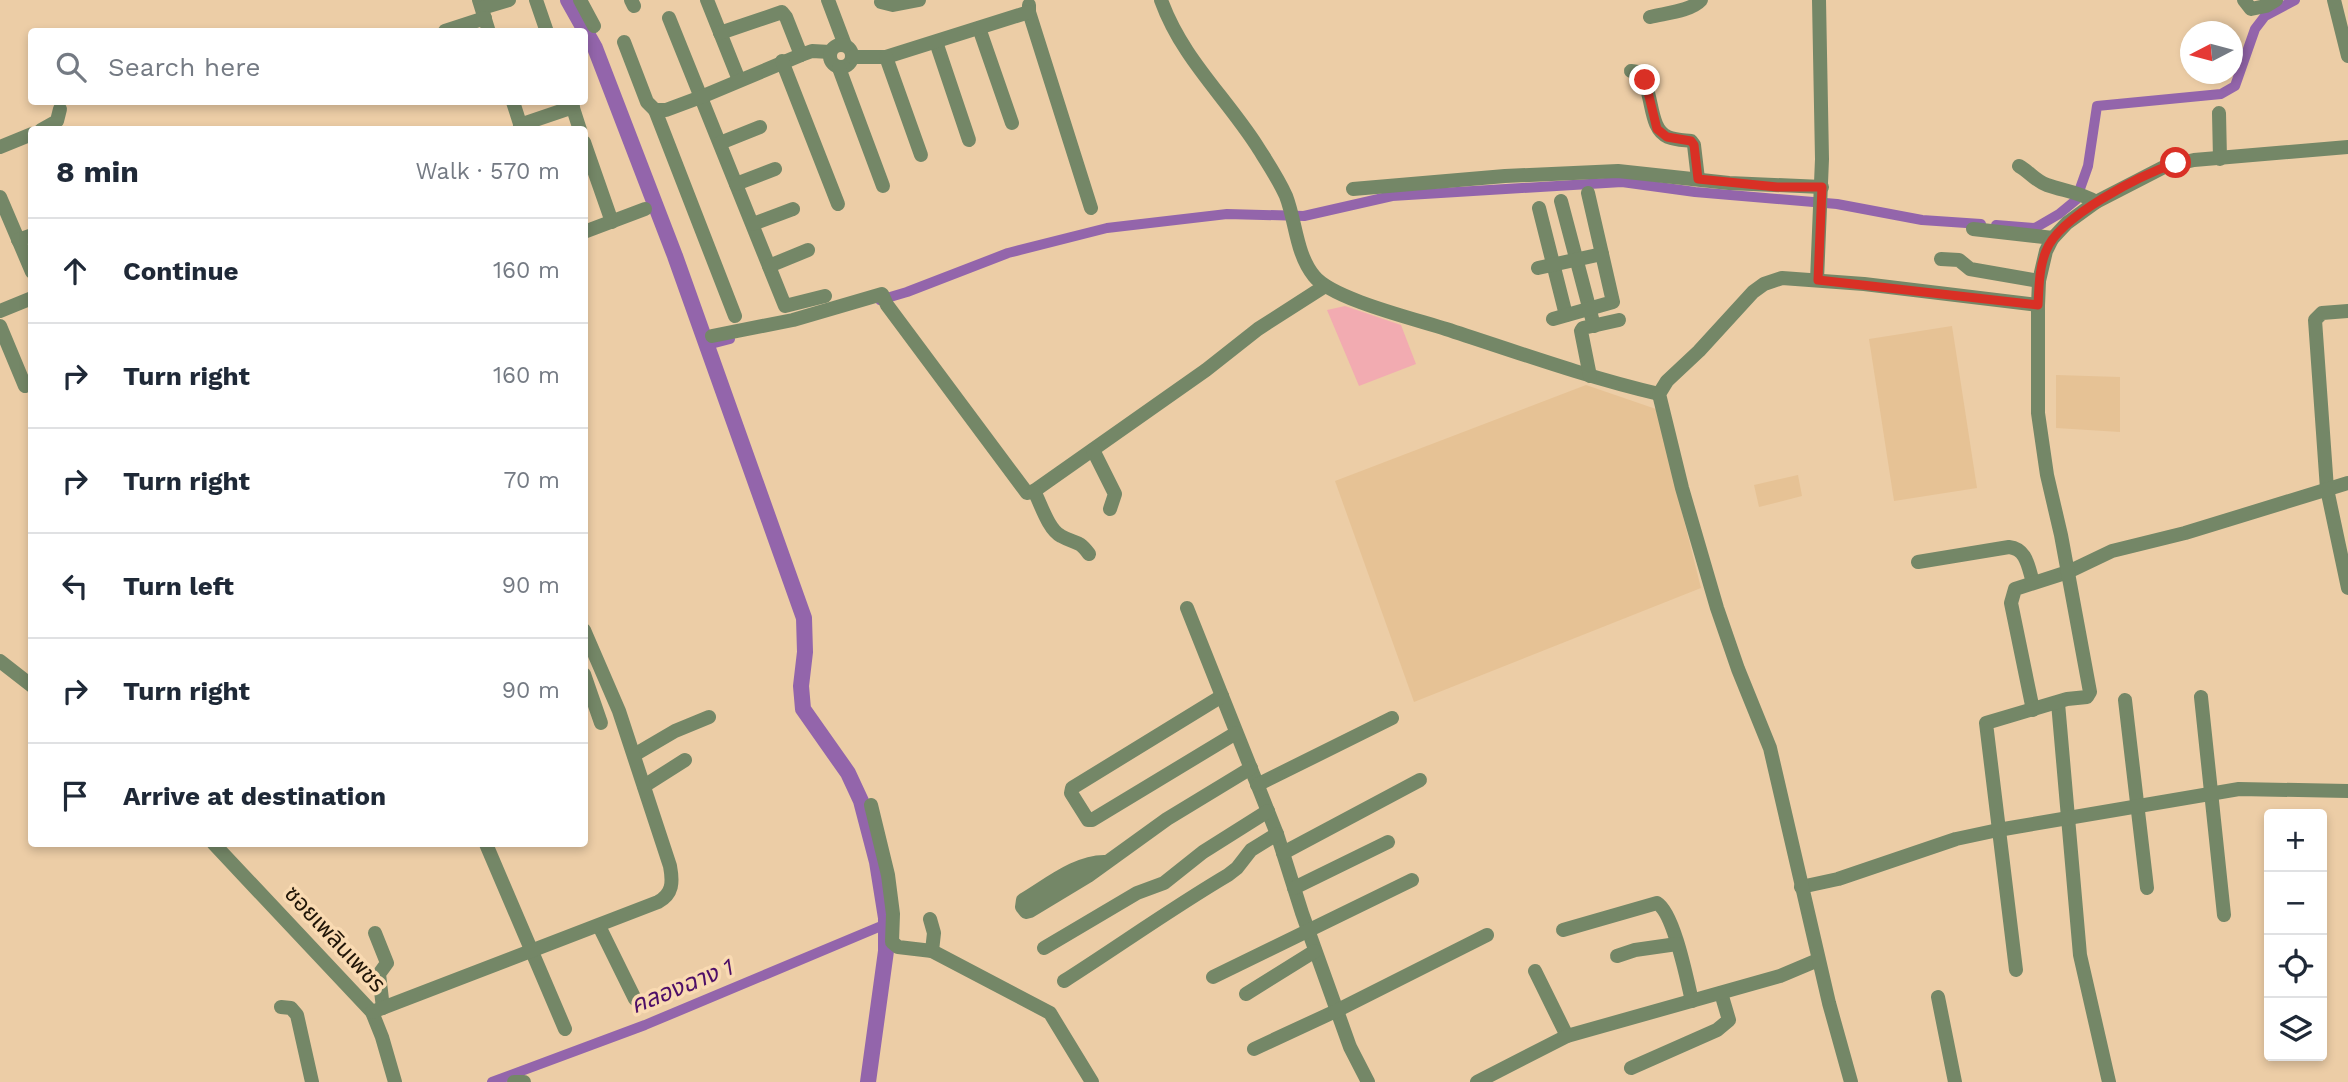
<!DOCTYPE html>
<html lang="en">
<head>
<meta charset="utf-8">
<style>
  body { margin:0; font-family:"Work Sans","Noto Sans Thai",sans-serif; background:#f2f2f3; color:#1f2937 }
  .controls { position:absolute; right:21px; bottom:21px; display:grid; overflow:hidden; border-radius:7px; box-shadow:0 4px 10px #0003 }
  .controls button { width:63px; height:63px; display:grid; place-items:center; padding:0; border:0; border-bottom:2px solid #e0e1e3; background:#fff; color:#1f2937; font:35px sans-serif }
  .compass { position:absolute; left:2180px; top:21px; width:63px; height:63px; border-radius:50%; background:#fff; box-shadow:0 4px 10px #0003; rotate:264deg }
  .stop { position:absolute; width:21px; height:21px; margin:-16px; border:5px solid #d93025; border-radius:50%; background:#fff }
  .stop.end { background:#d93025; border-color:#fff; box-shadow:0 2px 7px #0008 }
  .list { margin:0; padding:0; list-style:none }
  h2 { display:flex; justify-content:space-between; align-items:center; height:91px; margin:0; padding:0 28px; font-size:30px }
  h2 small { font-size:23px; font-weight:400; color:#747a83 }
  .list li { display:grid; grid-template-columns:46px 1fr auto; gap:21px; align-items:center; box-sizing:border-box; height:105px; padding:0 28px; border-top:2px solid #e0e1e3 }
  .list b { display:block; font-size:26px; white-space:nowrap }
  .list em { font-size:23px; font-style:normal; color:#747a83 }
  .icon { flex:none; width:38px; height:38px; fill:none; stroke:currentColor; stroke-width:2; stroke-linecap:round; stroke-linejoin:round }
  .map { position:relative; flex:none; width:2348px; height:1082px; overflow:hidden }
  .search { position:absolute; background:#fff; box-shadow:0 4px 10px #0003; left:28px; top:28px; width:560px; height:77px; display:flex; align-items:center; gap:18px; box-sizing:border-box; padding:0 24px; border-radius:7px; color:#747a83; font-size:26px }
  .panel { position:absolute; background:#fff; box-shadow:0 4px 10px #0003; left:28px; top:126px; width:560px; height:721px; border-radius:7px }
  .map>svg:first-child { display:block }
  .built { fill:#e6c295 }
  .green { fill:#f2abb1 }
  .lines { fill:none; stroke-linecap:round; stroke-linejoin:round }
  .canal { stroke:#9365ab; stroke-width:10 }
  .river { stroke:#9365ab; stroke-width:16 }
  .minor { stroke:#748767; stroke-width:14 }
  .route { stroke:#d93025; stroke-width:9 }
  .labels { text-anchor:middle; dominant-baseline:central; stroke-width:7; stroke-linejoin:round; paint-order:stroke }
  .street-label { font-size:23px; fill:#201507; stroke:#f9dab2 }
  .water-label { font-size:24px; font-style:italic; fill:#4d0e67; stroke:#f9dab2 }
</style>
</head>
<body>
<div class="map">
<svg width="2348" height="1082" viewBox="0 0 2348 1082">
  <rect width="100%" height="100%" fill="#eccda6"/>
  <!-- built -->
  <g class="built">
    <path d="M1952,326L1977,488L1894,501L1869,339Z"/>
    <path d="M2056,375L2120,377V432L2056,428Z"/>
    <path d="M1586,385L1656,409L1701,588L1414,702L1335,481Z"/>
    <path d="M1798,475L1802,496L1759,507L1754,485Z"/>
  </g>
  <!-- green -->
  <path class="green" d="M1345,306L1401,325L1416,364L1359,386L1327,310Z"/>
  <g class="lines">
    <!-- canal -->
    <g class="canal">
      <path d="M1996,225L2035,228L2059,214L2076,200L2088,166L2097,106L2221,94L2235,86L2255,29L2265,16L2295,0"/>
      <path d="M880,300L907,292L1008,253L1107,228L1227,214L1304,216L1392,196L1622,182L1695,192L1837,204L1922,220L1981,224"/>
      <path d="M707,345L730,339"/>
      <path d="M492,1082L645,1025L886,924"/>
    </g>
    <!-- river -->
    <path class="river" d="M568,0L595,48L675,256L804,618L805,652L801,686L803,709L848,773L861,801L877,862L886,918V951L868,1082"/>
    <!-- minor -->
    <g class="minor">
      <path d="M479,0L489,32"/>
      <path d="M536,0L547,32"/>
      <path d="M580,0L594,26"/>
      <path d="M631,0L634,6"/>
      <path d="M707,0L739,80"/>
      <path d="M828,0L845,45"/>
      <path d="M1161,0C1182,58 1224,95 1257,146C1267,162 1278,178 1286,196C1296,222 1296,254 1314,276C1332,299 1415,319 1446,329C1517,352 1586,377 1659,394"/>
      <path d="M2244,0L2251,9L2266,6L2276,0"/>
      <path d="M2334,0L2348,56"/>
      <path d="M881,2L893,5L919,0"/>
      <path d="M1029,5V12L1091,208"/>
      <path d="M482,8L509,0"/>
      <path d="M1650,17C1666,13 1691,11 1701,0"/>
      <path d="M669,18L785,306L825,296"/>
      <path d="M979,28L1012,123"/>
      <path d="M445,31L485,18"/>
      <path d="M720,33L782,12L786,17L801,55"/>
      <path d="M624,42L647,102L655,110H666L701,97L801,55L812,51L830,52"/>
      <path d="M936,42L969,140"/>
      <circle cx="841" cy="56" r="11"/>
      <path d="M853,57H886L1029,12"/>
      <path d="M886,57L921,155"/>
      <path d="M782,61L838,204"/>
      <path d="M839,68L883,186"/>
      <path d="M1631,71L1638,72C1655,91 1647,128 1668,137C1676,140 1683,140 1691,141L1694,145L1698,179"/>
      <path d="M513,102L522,130"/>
      <path d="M571,102L580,130"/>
      <path d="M655,110L735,316"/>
      <path d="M2219,113L2220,159"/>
      <path d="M520,125L573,107"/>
      <path d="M41,130L57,121L60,109"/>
      <path d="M584,142L612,222"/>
      <path d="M720,143L760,127"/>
      <path d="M0,147L32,134"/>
      <path d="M2019,166C2030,172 2035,181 2047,185C2064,191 2080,192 2096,202"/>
      <path d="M736,184L775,169"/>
      <path d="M1353,189L1505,176L1618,171L1729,183L1822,187"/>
      <path d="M1588,193L1602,254"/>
      <path d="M0,197L32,272"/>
      <path d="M1561,201L1594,326"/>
      <path d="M1539,208L1566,315"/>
      <path d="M753,224L793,209"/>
      <path d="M1973,229L2053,238"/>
      <path d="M584,232L645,209"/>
      <path d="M18,240L32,235"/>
      <path d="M1941,259L1959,260L1970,269L2039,281"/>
      <path d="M769,266L808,250"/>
      <path d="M1538,268L1602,254L1613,302L1553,319"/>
      <path d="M1817,280L1822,159L1819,0"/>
      <path d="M0,311L32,298"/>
      <path d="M2348,311L2322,313L2315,320L2327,489L2348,588"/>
      <path d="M0,326L25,386"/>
      <path d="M712,336L793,320L882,294L887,305L1027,493L1034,491L1206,370L1258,329L1325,286"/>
      <path d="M1590,376L1581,331L1583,328L1619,320"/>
      <path d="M1093,450L1115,494L1110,509"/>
      <path d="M1034,491C1041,504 1048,529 1061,536C1075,544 1078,539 1089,554"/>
      <path d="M1918,562L2009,547C2027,549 2028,567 2033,582"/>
      <path d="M1187,608L1277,834L1302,913L1350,1047L1368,1082"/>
      <path d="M0,661L32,686"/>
      <path d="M584,674L601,723"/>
      <path d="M1222,696L1072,788L1071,793L1088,820H1092L1236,733"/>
      <path d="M2201,697L2224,915"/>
      <path d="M2125,700L2147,888"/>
      <path d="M2058,703L2080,955L2109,1082"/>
      <path d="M2033,710L2011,603L2015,589L2068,572L2112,551L2185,533L2348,483"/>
      <path d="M634,755L675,731L709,717"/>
      <path d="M1257,785L1392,718"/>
      <path d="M644,786L685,760"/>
      <path d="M871,805L888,875L893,914L892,942L898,947L932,951"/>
      <path d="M214,844L372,1012L382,1037L395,1082"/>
      <path d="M486,844L565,1029"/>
      <path d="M1283,853L1420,780"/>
      <path d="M1107,862C1078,860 1047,886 1023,900L1022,907L1026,912L1030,911L1088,876L1167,819L1251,768"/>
      <path d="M1801,887L1838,879L1956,839L1998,830L2239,789L2348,791"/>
      <path d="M1294,888L1388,842"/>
      <path d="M930,919L934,933L932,951L1050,1013L1092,1082"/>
      <path d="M599,926L635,999"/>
      <path d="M1563,930L1657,903C1674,913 1687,980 1692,1001"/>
      <path d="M375,933L387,963L379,974L383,1008"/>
      <path d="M1044,948L1137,893L1164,883L1203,852L1268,811"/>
      <path d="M1617,956L1635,950L1677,944"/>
      <path d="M2016,970L1986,723L2067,699L2087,697L2090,692L2061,535L2047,475L2038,413V305L2039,281L2046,251L2052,239L2067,223L2096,202L2164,167L2194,160L2348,147"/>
      <path d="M1535,971L1567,1036"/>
      <path d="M1213,977L1412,880"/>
      <path d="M1064,981C1119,946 1172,908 1228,875L1237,868L1251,850L1277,834"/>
      <path d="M1246,994L1315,951"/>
      <path d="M1938,997L1955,1082"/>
      <path d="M281,1007L291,1008L297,1015L312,1082"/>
      <path d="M372,1012L658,902C673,894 673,882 670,866L619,711L584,630"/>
      <path d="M1254,1049L1338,1010L1487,935"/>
      <path d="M1631,1068L1717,1030L1729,1020L1721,993"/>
      <path d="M514,1082H524"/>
      <path d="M1477,1082L1567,1036L1780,976L1818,960"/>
      <path d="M1851,1082L1829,1003L1770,748L1738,669L1717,608L1682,488L1659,394L1667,381L1699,351L1753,292L1764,284L1782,278L1864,284L2038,305"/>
    </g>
  </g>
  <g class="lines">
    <!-- route -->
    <path class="route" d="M1645,80L1657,129L1667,137L1691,141L1694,145L1698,179L1777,187H1822L1818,280L2038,305C2039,287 2039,268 2046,251C2059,216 2141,175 2176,163"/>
  </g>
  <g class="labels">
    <!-- street labels -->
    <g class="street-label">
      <text transform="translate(335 939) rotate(47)">ซอยเพลินเพชร</text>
    </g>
    <!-- water labels -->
    <g class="water-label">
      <text transform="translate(682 986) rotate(-22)">คลองฉาง 1</text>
    </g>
  </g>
</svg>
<div class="controls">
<button>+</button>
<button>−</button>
<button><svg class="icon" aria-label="locate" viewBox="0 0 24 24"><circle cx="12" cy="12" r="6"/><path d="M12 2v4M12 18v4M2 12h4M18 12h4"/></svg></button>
<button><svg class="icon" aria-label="layers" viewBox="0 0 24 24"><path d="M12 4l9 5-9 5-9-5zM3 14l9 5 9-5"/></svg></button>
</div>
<svg class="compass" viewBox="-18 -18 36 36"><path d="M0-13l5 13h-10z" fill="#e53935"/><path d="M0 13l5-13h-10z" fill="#747a83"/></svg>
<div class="stop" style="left:2176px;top:163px"></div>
<div class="stop end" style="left:1645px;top:80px"></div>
<div class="search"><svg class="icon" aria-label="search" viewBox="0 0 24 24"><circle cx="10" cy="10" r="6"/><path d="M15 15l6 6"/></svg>Search here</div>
<section class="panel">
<h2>8 min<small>Walk · 570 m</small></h2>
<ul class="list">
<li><svg class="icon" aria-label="ahead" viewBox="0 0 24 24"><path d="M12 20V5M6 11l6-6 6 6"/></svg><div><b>Continue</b></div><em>160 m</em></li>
<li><svg class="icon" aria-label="right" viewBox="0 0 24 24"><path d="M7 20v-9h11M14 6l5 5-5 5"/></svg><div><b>Turn right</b></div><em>160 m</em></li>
<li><svg class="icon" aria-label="right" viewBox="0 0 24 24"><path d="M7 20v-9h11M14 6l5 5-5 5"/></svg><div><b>Turn right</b></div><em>70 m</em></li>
<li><svg class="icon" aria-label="left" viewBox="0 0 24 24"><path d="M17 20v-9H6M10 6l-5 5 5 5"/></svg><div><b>Turn left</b></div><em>90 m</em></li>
<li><svg class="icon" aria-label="right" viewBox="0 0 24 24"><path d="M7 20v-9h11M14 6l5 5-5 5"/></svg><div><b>Turn right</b></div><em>90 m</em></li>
<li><svg class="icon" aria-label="arrive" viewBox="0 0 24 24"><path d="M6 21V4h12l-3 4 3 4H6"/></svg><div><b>Arrive at destination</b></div></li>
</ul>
</section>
</div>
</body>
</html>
